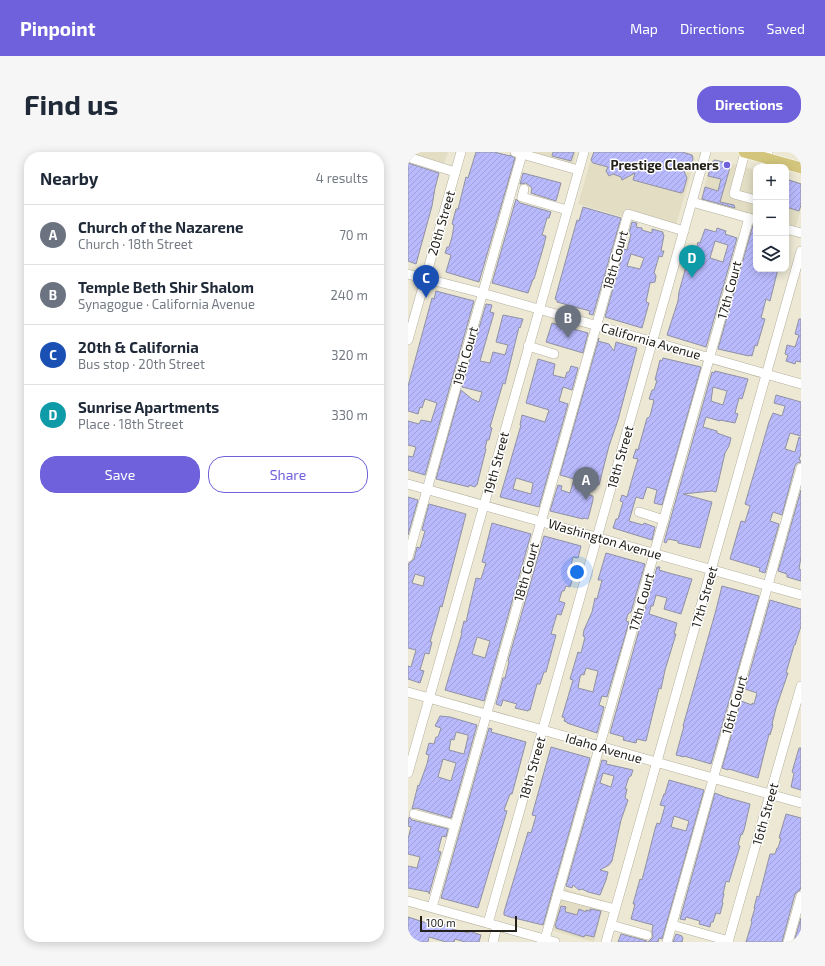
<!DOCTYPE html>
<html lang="en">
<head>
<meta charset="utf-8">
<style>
  body { margin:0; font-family:"Exo 2",sans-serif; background:#f6f6f7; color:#1f2937 }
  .controls { position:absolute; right:12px; top:12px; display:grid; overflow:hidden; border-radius:8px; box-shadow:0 2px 10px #0003 }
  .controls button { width:36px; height:36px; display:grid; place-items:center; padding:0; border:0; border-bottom:1px solid #e0e1e3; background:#fff; color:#1f2937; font:20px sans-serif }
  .scale { position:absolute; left:12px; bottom:10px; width:97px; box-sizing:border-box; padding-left:4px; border:2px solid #23211a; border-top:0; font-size:11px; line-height:14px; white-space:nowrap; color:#23211a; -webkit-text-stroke:3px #fff; paint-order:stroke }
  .you { position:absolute; left:169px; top:420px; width:14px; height:14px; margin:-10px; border:3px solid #fff; border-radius:50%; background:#1a73e8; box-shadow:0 0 0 6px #1a73e833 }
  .badge { display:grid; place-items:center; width:26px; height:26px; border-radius:50%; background:#6e61db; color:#fff; font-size:13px; font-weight:700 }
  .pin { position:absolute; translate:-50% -33px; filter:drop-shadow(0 1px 2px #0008) }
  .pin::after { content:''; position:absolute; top:21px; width:14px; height:12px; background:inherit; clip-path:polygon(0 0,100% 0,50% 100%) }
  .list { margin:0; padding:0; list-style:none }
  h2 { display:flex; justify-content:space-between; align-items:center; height:52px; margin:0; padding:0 16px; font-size:17px }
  h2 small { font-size:13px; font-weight:400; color:#747a83 }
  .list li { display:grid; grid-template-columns:26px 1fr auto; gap:12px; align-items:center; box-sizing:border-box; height:60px; padding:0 16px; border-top:1px solid #e0e1e3 }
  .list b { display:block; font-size:15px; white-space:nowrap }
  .list p { margin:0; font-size:13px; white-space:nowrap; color:#747a83 }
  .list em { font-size:13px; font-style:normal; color:#747a83 }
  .actions { display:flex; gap:8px; padding:12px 16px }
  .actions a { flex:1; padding:9px 0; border:1px solid #6e61db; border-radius:16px; text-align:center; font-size:14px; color:#6e61db }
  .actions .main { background:#6e61db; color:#fff }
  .icon { flex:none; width:22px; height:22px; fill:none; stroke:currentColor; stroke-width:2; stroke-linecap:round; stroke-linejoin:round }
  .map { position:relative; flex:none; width:393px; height:790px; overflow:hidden; border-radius:16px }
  header { display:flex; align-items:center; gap:24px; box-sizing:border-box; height:56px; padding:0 20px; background:#6e61db; color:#fff }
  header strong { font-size:19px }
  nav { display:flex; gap:22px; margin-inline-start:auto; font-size:14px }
  .intro { display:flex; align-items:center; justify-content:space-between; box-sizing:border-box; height:96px; padding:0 24px }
  h1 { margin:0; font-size:28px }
  .button { padding:10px 18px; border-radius:16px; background:#6e61db; color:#fff; font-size:14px; font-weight:700 }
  main { display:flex; gap:24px; padding:0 24px }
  aside { flex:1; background:#fff; border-radius:16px; box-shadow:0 2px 10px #0003 }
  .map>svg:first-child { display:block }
  .built { fill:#e2ddc3 }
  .building { fill:url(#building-hatch); stroke:#9091a3; fill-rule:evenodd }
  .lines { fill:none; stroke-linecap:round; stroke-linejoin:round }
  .minor-casing { stroke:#b4b09d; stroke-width:10 }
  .major-casing { stroke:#fff; stroke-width:12 }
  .minor { stroke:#fff; stroke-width:9 }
  .major { stroke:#d3c67c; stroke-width:11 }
  .poi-dot { fill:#6e61db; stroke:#fff; stroke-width:1.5 }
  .labels { text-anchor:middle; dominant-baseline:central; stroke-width:3; stroke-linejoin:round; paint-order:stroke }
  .poi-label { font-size:13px; font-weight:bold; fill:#23211a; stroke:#fff; text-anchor:end }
  .street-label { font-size:13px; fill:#23211a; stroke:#fff }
</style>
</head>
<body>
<header>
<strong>Pinpoint</strong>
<nav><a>Map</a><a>Directions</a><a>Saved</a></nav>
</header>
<div class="intro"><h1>Find us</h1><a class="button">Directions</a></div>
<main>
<aside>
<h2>Nearby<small>4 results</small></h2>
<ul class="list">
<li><span class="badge" style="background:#6b7280">A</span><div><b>Church of the Nazarene</b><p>Church · 18th Street</p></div><em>70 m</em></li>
<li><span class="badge" style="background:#6b7280">B</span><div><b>Temple Beth Shir Shalom</b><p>Synagogue · California Avenue</p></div><em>240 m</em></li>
<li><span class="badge" style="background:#1a4fb4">C</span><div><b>20th &amp; California</b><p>Bus stop · 20th Street</p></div><em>320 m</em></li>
<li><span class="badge" style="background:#0f9aa8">D</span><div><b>Sunrise Apartments</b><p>Place · 18th Street</p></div><em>330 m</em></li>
</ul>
<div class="actions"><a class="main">Save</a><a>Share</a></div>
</aside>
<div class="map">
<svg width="393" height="790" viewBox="0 0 393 790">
  <defs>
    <pattern id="building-hatch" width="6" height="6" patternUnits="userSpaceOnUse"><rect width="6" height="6" fill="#b9bafd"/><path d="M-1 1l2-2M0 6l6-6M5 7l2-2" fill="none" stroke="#9fa0d8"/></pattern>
  </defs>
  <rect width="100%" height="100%" fill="#ece8d4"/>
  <!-- built -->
  <g class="built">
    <path d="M0,0H40L36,12L0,1Z"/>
    <path d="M114,0H168L165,14Z"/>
    <path d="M185,0H278L284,2L287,7L268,73L217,58L215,65L170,52Z"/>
    <path d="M307,7L348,18V66L292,50L304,8Z"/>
    <path d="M378,27L393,31V57L387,77L378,74Z"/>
    <path d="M155,736L197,749L186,790L143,778Z"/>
  </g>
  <!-- building -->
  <g class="building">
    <path d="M68,0H86L102,4V3L107,6L71,130L38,120L43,103L37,101L39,95H41L44,85L46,73L44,72L48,57H50L58,25L60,26Z"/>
    <path d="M145,0H166L163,9L144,4Z"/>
    <path d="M186,0H274L284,3L285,6L283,14L276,19L279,26L275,40L273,41L225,28L227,21L214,28L213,25L205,22L201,24L198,19L200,15L185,11L183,8Z"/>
    <path d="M307,8L323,12L312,50L326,53L327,56L294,47L297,35L310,39L313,27L300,24L304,10Z"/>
    <path d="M0,11L31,21L27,36L24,54L8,112L0,109Z"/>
    <path d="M115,21L153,31L148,49L123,41L124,36L118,31L112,32Z"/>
    <path d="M378,27L393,32V53L391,59L378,55Z"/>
    <path d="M108,47L112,51L143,60L141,66H139L134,83L138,84L136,93L126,127H125L120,141L84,131Z"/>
    <path d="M175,55L213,66L185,163L181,162L182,159L149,150V148L147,147L169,68L171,69Z"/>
    <path d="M224,70L229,71L228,75L234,76V78L244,81V77L255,80V83H256L253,99H256L254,105L251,104L246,121L247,122L248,124L247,130L242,131L238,150L241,151L234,176L197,165L215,101L216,97L219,98L223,82L221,81ZM223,102L236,106L232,117L219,114Z"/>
    <path d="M345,73L348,74V117H370L362,149L358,147L353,166L357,167L349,194L347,193L344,204L341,203V204L310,197Z"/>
    <path d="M309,76L318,79L317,82L329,86L298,195L259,183L270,149L271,140L282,100L287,102L290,90L292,91L297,77L308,80ZM307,89L320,93L315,110L302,106Z"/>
    <path d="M28,139L66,149L17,323L0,318V304L5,305L8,295L0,293V269L11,272L13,268L23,270L29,251L17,247L14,256L12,255L10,262L0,259V234L24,146L26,147Z"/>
    <path d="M78,152L84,153L82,160L86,161L72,209L82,211L85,200L97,203L100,193L88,190L95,163L115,167L112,176L111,175L97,232L95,231L82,275L84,276L81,288H79L77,297H78L69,333H68L67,335L61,333V335L28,327L53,238L64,247L71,250L74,240L54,235Z"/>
    <path d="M391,167H393V210L388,209L387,212L378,209L380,203L377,202L379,193L387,195L391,183L387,182Z"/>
    <path d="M144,171L180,181L175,201L138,190Z"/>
    <path d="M191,186L190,189L201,192L206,199L208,190L229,196L210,268L201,294L191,333L182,332L179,342L185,344V348L180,367L176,366L175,367L142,359L150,333L154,334L153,338L162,341L166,327L152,323Z"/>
    <path d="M255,206L293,215L254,353L246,351L249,338L239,335L235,347L228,345L221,369L235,373L236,371L247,375L244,388L205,376L208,367H210L215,350L212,349L214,343L219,345L226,320L230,307L225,306L228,297L230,298L239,266H240L242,264L246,248L241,247L244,238H246L249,228H247L252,208L254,209Z"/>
    <path d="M130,207L147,212L145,223L157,226L159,220H161L163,214L170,216L164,238L155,235L151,249L160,252L131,355L92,345L113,273H112L114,263L137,270L141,258L118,251ZM108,326L125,331L123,342L105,337Z"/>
    <path d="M307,219L340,227L334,247L331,246L327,261L330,262L327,271L312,268V269L298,265L295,275L309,279V281L323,286L321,294L317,301L308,340L304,339L275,342L304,350L292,396L270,391V389L260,387L258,391L256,390L304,220L306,221ZM305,235L319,239L315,253L303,249Z"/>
    <path d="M368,243L393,250V284L382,281L377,297L387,300L391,285L393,286V301L391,308L393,309V310L389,311L387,314L374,363L365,360L362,369L371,372L357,421L351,419L352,416L322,407L333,369L337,370L342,354L337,352L361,270L365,261L374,264L377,254L366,251Z"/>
    <path d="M393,338V405L391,417L393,418V429L379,425V422L370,419Z"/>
    <path d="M0,345L10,348L0,383Z"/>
    <path d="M21,352L58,362L34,455L32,454L31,459L22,490H24L21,502L17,501L12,518L16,519L12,531L0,527V514L3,515L8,498L0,496V418L1,414L0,413L1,411L6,407L9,395L12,396L17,379L14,378ZM7,422L17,425L15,434L4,431Z"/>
    <path d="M84,371L123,382L76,549L37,538L54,481H53L56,469L58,470L68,426L73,427L78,411L74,410ZM69,485L82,489L77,506L64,502Z"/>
    <path d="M136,384L173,394L170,406L165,405L161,421L166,422L162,435L158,434L156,439H154L151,449L157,451L153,463L149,462L143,482L148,483L138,520H136L132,532H129L122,558H120V559L107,556L109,552L95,548L93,554L88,552L95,526H97L101,510L100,509Z"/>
    <path d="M198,401L237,412L223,460L220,462L218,469L221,470L199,545L194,544L191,553L196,555L189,581L159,571V570L156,569L157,566L154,565L165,528L162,527L170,500L173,501L177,485L175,484L176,478L184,460L187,446L189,447L194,428H190ZM178,516L190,519L185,540L170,536L172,525L174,522L176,523Z"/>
    <path d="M249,415H252L251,418L261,421L284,427L273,462L256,457L259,446L248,443L245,454H243L241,462L269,471L266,482H268L257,518L253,537L251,536L238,589L229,587L228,591L215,588L216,585L202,581Z"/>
    <path d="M314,434L351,444L303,612L276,604V605L268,603L276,574H275L308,458Z"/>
    <path d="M362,448L393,457V474L387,493H386L385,497L378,521H380L368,556L364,572L365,573L362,583L361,582L350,626L321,617L320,618L314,616L333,549L344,553V551L346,552L349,541L337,537Z"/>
    <path d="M32,564L42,565L69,573L43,666L8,656L4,657L10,633L11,634L19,612L21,603L18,602L21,591L26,592L28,585H30L33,576L27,574ZM48,580L60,583V585L56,602L41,598L43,587L46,588ZM35,607L48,611L43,629L30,625Z"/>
    <path d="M81,576L84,577L83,580L118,590L104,642H102L96,658L99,659L70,756L33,746Z"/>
    <path d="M143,595L182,606L135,773L102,765L96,763V760L120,680L123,681L128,664L124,663Z"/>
    <path d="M391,596H393V638L383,635L386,621L384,620Z"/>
    <path d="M194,608L199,609L198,612L225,618L223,624L221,625L217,637H219L217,646L220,648L213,668L204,709L201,713L192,718L200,720L198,728L192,743L180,740L174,737L171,738L165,733L164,736L158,734ZM195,621L206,624L203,635L192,631Z"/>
    <path d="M261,628L296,638L254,787L251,786L250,790H240L245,785L244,779L245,773L223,767L227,752H225L232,727L234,728L247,677L249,671L252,672L257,654L252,653L256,642H257ZM266,664L281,669L278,679L263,675Z"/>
    <path d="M307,641L317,645L342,652L336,678L334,683L333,682L330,693L332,694L324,720L321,730L318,729L315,742H316L314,750L315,751L312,762L308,761L305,770H303L302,775L291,772L292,769L278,765L277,768L272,767Z"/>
    <path d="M378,662L393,666V734L392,738L387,742L374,790H338L344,770L343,769L347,756H346L349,744L351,745L362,702H367L369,696H370L373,686H371Z"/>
    <path d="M1,665L4,668L40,677L38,685L34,684L30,699L33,700L21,742V740L0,736V714L9,716L12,705L0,702V687L3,675L0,674Z"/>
    <path d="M153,754L158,755L157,759L158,760L169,763L171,757L178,760V758L182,759V757L193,759L186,785L177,783L176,785L148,776V774H147Z"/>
    <path d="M0,765L22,772L24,769L45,775L44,777L61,781V779L73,783L71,790H57L47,787L46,790H38L21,785L20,790H0Z"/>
    <path d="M393,766V790H386Z"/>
    <path d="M213,782L239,789V790H210Z"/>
    <path d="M268,782L274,784V785L275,786L274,790H265Z"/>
  </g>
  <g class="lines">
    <defs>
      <g id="minor">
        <path d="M107,0L170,18"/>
        <path d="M337,0L326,42L348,48V47"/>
        <path d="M0,5L47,20"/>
        <path d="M356,15L360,0"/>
        <path d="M116,37L114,45L159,58"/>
        <path d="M284,50L348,68"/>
        <path d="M378,77L393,81"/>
        <path d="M0,122L74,141L393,232"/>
        <path d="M0,188L53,0"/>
        <path d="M120,194L146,202"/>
        <path d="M0,332L393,443"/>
        <path d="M231,360L256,368"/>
        <path d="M0,405L114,2"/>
        <path d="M0,540L393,651"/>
        <path d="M0,621L176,0"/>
        <path d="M6,662L47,673"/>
        <path d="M150,742L207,757"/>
        <path d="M0,749L147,790"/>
        <path d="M24,755L220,62L276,79"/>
        <path d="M80,771L298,0"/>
        <path d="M203,773L239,783"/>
        <path d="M264,773L321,789"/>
        <path d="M137,787L341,66"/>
        <path d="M85,790L89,774"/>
        <path d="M198,790L393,99"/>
        <path d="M259,790L393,316"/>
        <path d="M320,790L393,534"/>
        <path d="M380,790L393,744"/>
      </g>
      <path id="major" d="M336,0L393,16"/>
    </defs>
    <!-- minor casing -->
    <use href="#minor" class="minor-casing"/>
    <!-- major casing -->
    <use href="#major" class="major-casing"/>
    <!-- minor -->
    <use href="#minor" class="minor"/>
    <!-- major -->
    <use href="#major" class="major"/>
  </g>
  <!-- markers -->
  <circle class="poi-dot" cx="319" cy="13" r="4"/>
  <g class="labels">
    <!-- poi labels -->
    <g class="poi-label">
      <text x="311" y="13">Prestige Cleaners</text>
    </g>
    <!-- street labels -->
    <g class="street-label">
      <text transform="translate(33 71) rotate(-74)">20th Street</text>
      <text transform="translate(207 108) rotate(-74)">18th Court</text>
      <text transform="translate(321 138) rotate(-75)">17th Court</text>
      <text transform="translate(243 189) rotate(16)">California Avenue</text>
      <text transform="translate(57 204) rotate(-74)">19th Court</text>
      <text transform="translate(212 305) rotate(-74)">18th Street</text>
      <text transform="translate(88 311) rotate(-75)">19th Street</text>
      <text transform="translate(197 387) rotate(16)">Washington Avenue</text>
      <text transform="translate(118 420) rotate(-74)">18th Court</text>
      <text transform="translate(296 445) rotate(-74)">17th Street</text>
      <text transform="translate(233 450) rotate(-74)">17th Court</text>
      <text transform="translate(326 553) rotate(-74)">16th Court</text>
      <text transform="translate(196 596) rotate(16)">Idaho Avenue</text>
      <text transform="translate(124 616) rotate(-74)">18th Street</text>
      <text transform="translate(357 662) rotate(-74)">16th Street</text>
    </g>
  </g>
</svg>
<div class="controls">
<button>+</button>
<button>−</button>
<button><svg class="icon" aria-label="layers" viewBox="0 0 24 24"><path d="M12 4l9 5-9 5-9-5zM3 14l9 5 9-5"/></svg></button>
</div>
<div class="scale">100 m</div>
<div class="you"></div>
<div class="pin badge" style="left:178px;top:348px;background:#6b7280">A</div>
<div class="pin badge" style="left:160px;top:186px;background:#6b7280">B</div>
<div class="pin badge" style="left:18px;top:146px;background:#1a4fb4">C</div>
<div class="pin badge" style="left:284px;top:126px;background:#0f9aa8">D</div>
</div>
</main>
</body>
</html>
